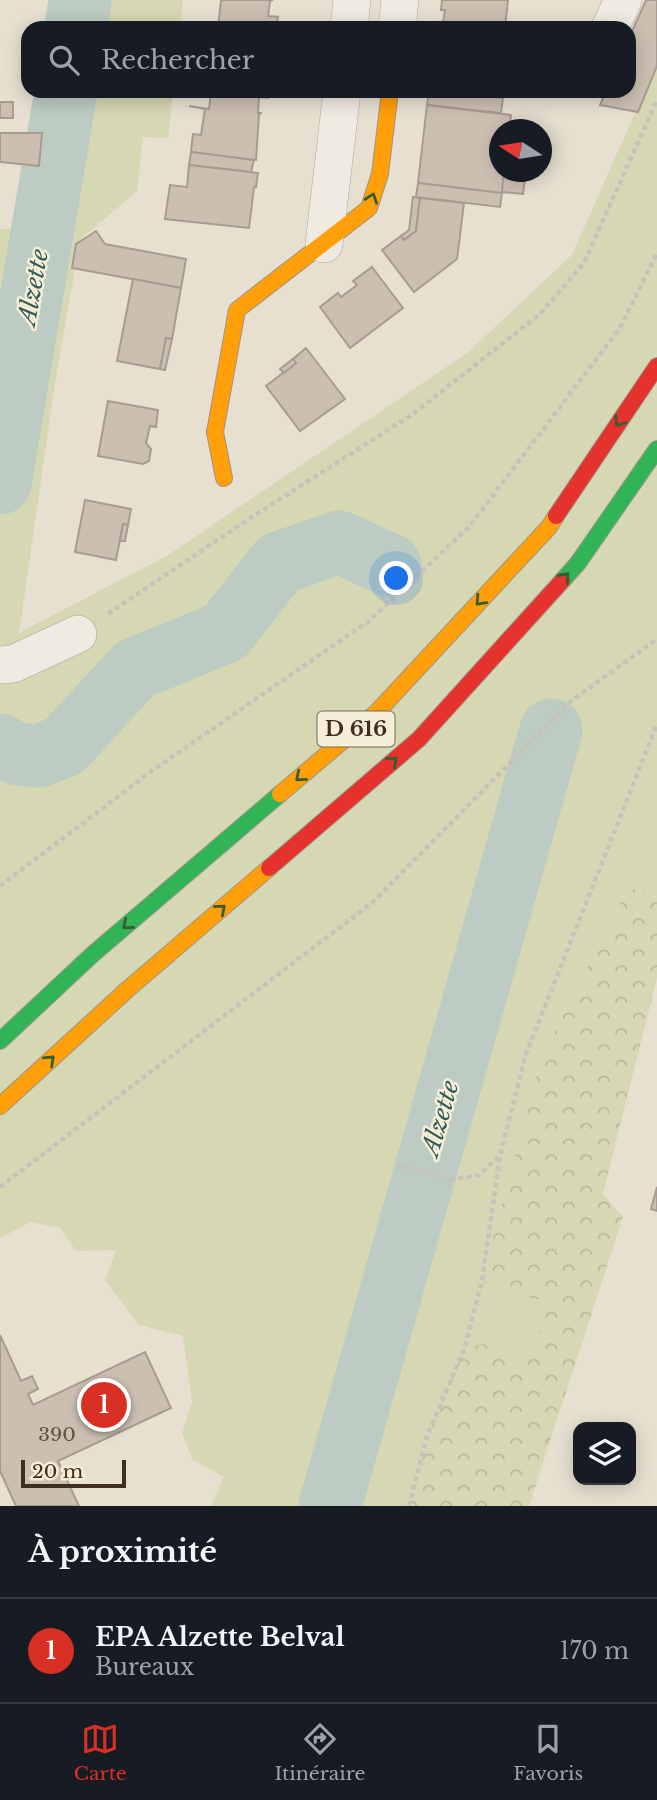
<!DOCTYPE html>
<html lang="fr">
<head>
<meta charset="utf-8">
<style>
  body { margin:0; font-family:"Libre Baskerville",serif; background:#242831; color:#f1f3f6 }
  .controls { position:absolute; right:21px; bottom:21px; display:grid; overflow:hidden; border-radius:14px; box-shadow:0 4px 18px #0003 }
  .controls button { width:63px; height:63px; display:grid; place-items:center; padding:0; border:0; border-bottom:2px solid #363941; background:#171b24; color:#f1f3f6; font:35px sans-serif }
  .compass { position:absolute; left:489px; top:119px; width:63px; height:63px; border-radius:50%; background:#171b24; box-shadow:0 4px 18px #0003; rotate:282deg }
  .scale { position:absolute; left:21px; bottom:18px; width:105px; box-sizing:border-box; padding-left:7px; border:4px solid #3d2e20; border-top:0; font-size:19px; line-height:24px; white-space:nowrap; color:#3d2e20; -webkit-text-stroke:5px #f7eed8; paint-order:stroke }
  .you { position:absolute; left:397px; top:579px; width:24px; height:24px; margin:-18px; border:5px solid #fff; border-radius:50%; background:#1a73e8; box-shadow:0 0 0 10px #1a73e833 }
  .badge { display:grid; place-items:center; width:46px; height:46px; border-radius:50%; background:#d93025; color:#fff; font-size:23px; font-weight:700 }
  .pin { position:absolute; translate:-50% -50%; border:4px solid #fff; box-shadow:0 2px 7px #0006 }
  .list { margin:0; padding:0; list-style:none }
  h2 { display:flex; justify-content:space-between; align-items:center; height:91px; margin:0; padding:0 28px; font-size:30px }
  h2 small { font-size:23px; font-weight:400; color:#9ea1a6 }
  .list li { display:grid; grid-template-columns:46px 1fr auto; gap:21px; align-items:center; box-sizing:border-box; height:105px; padding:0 28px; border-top:2px solid #363941 }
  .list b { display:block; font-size:26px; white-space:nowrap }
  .list p { margin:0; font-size:23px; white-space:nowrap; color:#9ea1a6 }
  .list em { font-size:23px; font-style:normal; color:#9ea1a6 }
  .icon { flex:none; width:38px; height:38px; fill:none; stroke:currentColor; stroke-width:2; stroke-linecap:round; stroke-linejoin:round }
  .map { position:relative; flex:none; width:657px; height:1506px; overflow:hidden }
  .search { position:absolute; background:#171b24; box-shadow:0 4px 18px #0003; left:21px; right:21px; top:21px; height:77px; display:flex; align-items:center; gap:18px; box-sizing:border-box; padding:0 24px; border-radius:21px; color:#9ea1a6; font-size:26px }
  .sheet { height:196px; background:#171b24 }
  nav { display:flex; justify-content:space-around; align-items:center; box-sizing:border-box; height:98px; border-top:2px solid #363941; background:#171b24; font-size:19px; color:#9ea1a6 }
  nav a { display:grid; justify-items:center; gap:4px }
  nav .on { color:#d93025 }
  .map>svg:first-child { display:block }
  .grass { fill:#d6d7b3 }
  .forest { fill:url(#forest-crowns) }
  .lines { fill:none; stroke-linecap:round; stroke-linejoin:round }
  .river { stroke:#bcccc2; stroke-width:63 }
  .building { fill:#cbbfb2; stroke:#a89c90; stroke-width:2 }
  .street-casing { stroke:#ada599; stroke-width:38 }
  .fast-casing { stroke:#9c958a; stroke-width:18 }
  .slow-casing { stroke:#9c958a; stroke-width:18 }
  .jam-casing { stroke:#9c958a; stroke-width:18 }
  .path { stroke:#c8c2b9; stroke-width:4.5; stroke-dasharray:5 3.5; stroke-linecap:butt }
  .street { stroke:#efebe3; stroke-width:37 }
  .fast { stroke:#30b455; stroke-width:16 }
  .slow { stroke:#ff9f0a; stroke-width:16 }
  .jam { stroke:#e5322d; stroke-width:16 }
  .oneway { stroke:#385d33 }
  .labels { text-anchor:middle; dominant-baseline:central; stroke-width:5; stroke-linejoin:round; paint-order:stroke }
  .number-label { font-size:19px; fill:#605244 }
  .shield { fill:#f7eed8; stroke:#756857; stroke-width:2 }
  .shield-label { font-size:21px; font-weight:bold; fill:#3d2e20 }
  .water-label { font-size:24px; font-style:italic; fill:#2f5d5a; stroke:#f7eed8 }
</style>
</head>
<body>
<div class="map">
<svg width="657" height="1506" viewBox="0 0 657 1506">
  <defs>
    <pattern id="forest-crowns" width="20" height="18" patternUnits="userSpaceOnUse" patternTransform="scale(1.75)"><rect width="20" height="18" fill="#d6d7b3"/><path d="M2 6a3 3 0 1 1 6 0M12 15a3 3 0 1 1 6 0" fill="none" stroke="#b9b99a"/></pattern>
  </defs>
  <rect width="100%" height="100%" fill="#e7e0d1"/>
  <!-- grass -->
  <g class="grass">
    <path d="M65,0H183L180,28H61Z"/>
    <path d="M657,63V895L628,888L541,1059L482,1280L500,1294L551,1301L525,1368L427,1436L409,1506H211L224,1477L193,1460L182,1434L192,1401L183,1336L139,1325L105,1280L116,1250L76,1251L60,1228L31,1222L0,1238V229H33L44,174L54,91H173L168,138L143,137L137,191L80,240L55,383L19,633L168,555L467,353L572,255Z"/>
  </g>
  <!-- forest -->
  <path class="forest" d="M628,888L657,895V978L603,1194L623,1217L529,1506H409L427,1436L465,1347L497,1342L525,1367L551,1301L500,1294L482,1280L541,1059Z"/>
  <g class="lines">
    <!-- river -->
    <g class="river">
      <path d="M76,28L80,0"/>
      <path d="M0,483L66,91"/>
      <path d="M0,745L17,754L39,756L64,746L135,669L225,632L279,563L339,542L390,565"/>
      <path d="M330,1506L551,730"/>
    </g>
  </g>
  <!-- building -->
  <g class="building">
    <path d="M221,0H273L270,1L268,16L278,17L276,28H218Z"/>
    <path d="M442,0H508L505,28H439L440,22L443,23L445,10H441Z"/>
    <path d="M646,0H657V66L638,112L600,105L606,91H629V38Z"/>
    <path d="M211,91H269L268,98L259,97L258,113H262L259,114L256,160L191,152L193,134L201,135L205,109L189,106L209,109Z"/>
    <path d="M429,91L503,98L501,113L427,105Z"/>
    <rect x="0" y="102" width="13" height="16"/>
    <path d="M427,105L511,115L509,130H500V172H504L502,193L418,183Z"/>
    <path d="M510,122L528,124V130H509Z"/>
    <path d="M0,133H42L39,166L0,162Z"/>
    <path d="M191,152L254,160L251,172L189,165Z"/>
    <path d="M189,165L258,173L256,187H254L249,228L165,219L170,185L187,187Z"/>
    <path d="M504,172H526L523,194L502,192Z"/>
    <path d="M418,183L502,193L500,207L416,197Z"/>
    <path d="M413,197L420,198L416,231L404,240L401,236L409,230Z"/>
    <path d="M420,198L464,203L457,259L414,292L382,250L401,236L404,240L416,231Z"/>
    <path d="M96,231L105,244L186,259L181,288L72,268L76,244Z"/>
    <path d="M372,267L403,308L350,348L320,307L338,293L341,297L357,285L353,281Z"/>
    <path d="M133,279L181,288L172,339L166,338L160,369L117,361Z"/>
    <path d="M166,338L172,339L165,370L160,369Z"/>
    <path d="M306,348L345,399L300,431L266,386L296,363L293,359Z"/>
    <path d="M293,359L296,363L284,373L280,369Z"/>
    <path d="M108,401L158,410L156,427L150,426L146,443L151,449L149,461L143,464L98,456Z"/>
    <path d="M85,500L131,509L128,525L123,524L116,560L75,552Z"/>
    <path d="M123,524L128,525L125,541H120Z"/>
    <path d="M657,1187V1211L651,1209Z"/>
    <path d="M0,1335L21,1381L32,1376L38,1389L28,1394L33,1405L145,1352L171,1408L58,1461L79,1506H16L0,1471Z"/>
  </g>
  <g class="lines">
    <defs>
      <g id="street">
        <path d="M349,28L352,0"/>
        <path d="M397,28L400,0"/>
        <path d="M610,28L623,0"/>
        <path d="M324,244L342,91"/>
        <path d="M0,665L13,664L78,634"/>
      </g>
      <g id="fast">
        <path d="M562,581L578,563L657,449"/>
        <path d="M0,1041L93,954L280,794"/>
      </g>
      <g id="slow">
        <path d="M224,478L215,432L237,310L369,208L380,174L390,91"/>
        <path d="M280,794L378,711L549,527L556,516"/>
        <path d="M0,1106L128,989L269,868"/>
      </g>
      <g id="jam">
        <path d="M556,516L657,366"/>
        <path d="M269,868L419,739L562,581"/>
      </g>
    </defs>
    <!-- street casing -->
    <use href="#street" class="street-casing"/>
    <!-- fast casing -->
    <use href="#fast" class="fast-casing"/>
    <!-- slow casing -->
    <use href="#slow" class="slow-casing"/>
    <!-- jam casing -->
    <use href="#jam" class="jam-casing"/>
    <!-- path -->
    <g class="path">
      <path d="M108,614L238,526L413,414L540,314L584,263L657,100"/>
      <path d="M0,886L153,770L369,621L469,527L620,328L657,253"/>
      <path d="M401,1166L450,1180L479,1175L500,1155L526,1054L657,724"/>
      <path d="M0,1187L373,902L571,701L657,639"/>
      <path d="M409,1506L427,1436L465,1347L482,1280L500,1156"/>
    </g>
    <!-- street -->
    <use href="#street" class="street"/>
    <!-- fast -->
    <use href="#fast" class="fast"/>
    <!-- slow -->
    <use href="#slow" class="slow"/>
    <!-- jam -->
    <use href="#jam" class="jam"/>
  </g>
  <!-- one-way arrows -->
  <defs><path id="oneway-chevron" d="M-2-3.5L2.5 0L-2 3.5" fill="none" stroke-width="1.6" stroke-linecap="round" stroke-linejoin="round" transform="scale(1.75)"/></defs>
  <g class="oneway">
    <use href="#oneway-chevron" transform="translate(372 198) rotate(-70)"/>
    <use href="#oneway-chevron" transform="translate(619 422) rotate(124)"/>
    <use href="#oneway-chevron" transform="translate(565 577) rotate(-48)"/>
    <use href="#oneway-chevron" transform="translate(480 601) rotate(133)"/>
    <use href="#oneway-chevron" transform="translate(393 761) rotate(-41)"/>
    <use href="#oneway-chevron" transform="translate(300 777) rotate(140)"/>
    <use href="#oneway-chevron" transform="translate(221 909) rotate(-41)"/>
    <use href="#oneway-chevron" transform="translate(127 925) rotate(140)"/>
    <use href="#oneway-chevron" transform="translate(50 1060) rotate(-43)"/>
  </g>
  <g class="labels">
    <!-- number labels -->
    <g class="number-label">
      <text x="57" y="1434">390</text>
    </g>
    <!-- shield labels -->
    <rect class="shield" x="317.5" y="711.5" width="77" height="35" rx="5"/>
    <g class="shield-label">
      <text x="356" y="729">D 616</text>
    </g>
    <!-- water labels -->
    <g class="water-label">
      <text transform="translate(33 287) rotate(-80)">Alzette</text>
      <text transform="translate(440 1118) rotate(-74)">Alzette</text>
    </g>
  </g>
</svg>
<div class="controls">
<button><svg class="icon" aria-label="layers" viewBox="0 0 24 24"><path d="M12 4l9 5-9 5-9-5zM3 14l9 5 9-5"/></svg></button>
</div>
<svg class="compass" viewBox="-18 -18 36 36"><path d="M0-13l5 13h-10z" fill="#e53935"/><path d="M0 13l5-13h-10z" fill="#9ea1a6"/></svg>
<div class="scale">20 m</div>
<div class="you"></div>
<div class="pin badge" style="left:104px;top:1405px">1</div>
<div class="search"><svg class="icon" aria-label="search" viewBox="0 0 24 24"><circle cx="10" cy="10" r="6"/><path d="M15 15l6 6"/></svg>Rechercher</div>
</div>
<section class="sheet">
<h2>À proximité<small></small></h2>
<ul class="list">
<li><span class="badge">1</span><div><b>EPA Alzette Belval</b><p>Bureaux</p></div><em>170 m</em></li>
</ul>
</section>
<nav>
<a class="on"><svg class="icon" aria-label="map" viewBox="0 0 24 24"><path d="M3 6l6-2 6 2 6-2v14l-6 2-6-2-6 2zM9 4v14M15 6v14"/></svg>Carte</a>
<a><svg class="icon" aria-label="directions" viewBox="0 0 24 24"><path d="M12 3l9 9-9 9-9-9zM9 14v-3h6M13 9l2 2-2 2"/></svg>Itinéraire</a>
<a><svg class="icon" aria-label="saved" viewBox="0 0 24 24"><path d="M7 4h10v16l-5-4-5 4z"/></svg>Favoris</a>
</nav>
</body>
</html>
